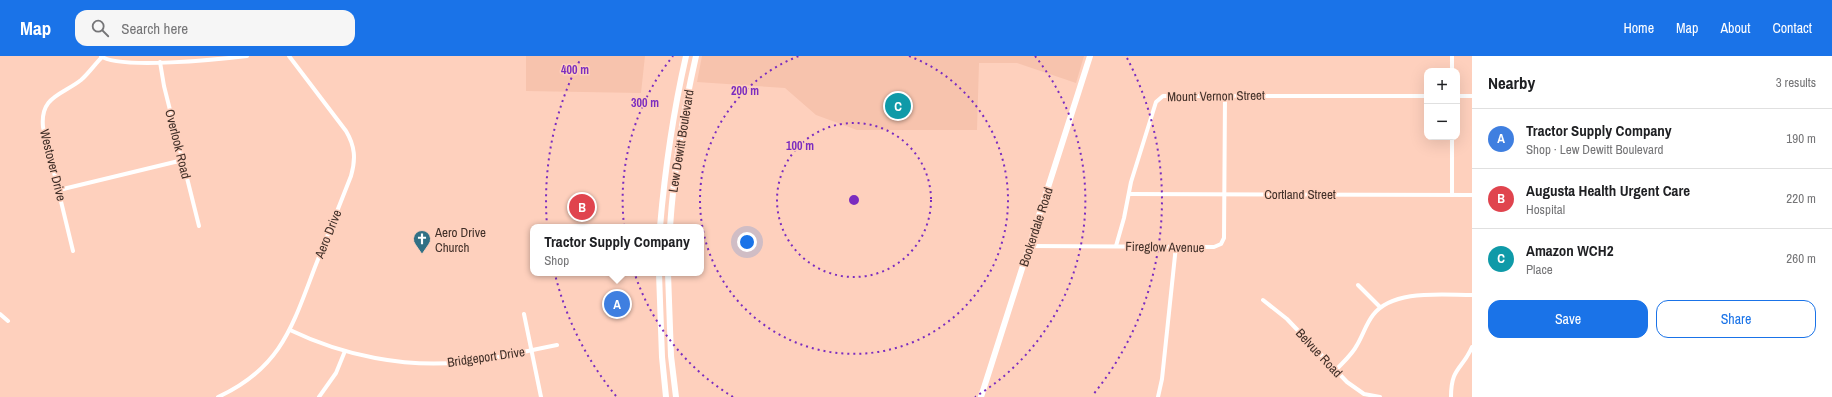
<!DOCTYPE html>
<html lang="en">
<head>
<meta charset="utf-8">
<style>
  body { margin:0; font-family:"Archivo Narrow",sans-serif; background:#f6f6f6; color:#202124 }
  .controls { position:absolute; right:12px; top:12px; display:grid; overflow:hidden; border-radius:8px; box-shadow:0 4px 16px #0002 }
  .controls button { width:36px; height:36px; display:grid; place-items:center; padding:0; border:0; border-bottom:1px solid #e0e0e0; background:#fff; color:#202124; font:20px sans-serif }
  .you { position:absolute; left:747px; top:186px; width:14px; height:14px; margin:-10px; border:3px solid #fff; border-radius:50%; background:#1a73e8; box-shadow:0 0 0 6px #1a73e833 }
  .badge { display:grid; place-items:center; width:26px; height:26px; border-radius:50%; background:#1a73e8; color:#fff; font-size:13px; font-weight:700 }
  .pin { position:absolute; translate:-50% -50%; border:2px solid #fff; box-shadow:0 1px 4px #0006 }
  .popup { position:absolute; left:530px; top:168px; width:174px; height:52px; box-sizing:border-box; display:grid; place-content:center; border-radius:8px; background:#fff; filter:drop-shadow(0 1px 3px #0005); font-size:13px; white-space:nowrap; color:#757577 }
  .popup b { font-size:15px; color:#202124 }
  .popup::after { content:''; position:absolute; left:50%; top:100%; margin-left:-8px; border:8px solid transparent; border-top-color:#fff }
  .list { margin:0; padding:0; list-style:none }
  h2 { display:flex; justify-content:space-between; align-items:center; height:52px; margin:0; padding:0 16px; font-size:17px }
  h2 small { font-size:13px; font-weight:400; color:#757577 }
  .list li { display:grid; grid-template-columns:26px 1fr auto; gap:12px; align-items:center; box-sizing:border-box; height:60px; padding:0 16px; border-top:1px solid #e0e0e0 }
  .list b { display:block; font-size:15px; white-space:nowrap }
  .list p { margin:0; font-size:13px; white-space:nowrap; color:#757577 }
  .list em { font-size:13px; font-style:normal; color:#757577 }
  .actions { display:flex; gap:8px; padding:12px 16px }
  .actions a { flex:1; padding:9px 0; border:1px solid #1a73e8; border-radius:12px; text-align:center; font-size:14px; color:#1a73e8 }
  .actions .main { background:#1a73e8; color:#fff }
  .icon { flex:none; width:22px; height:22px; fill:none; stroke:currentColor; stroke-width:2; stroke-linecap:round; stroke-linejoin:round }
  .map { position:relative; flex:none; width:1472px; height:341px; overflow:hidden }
  header { display:flex; align-items:center; gap:24px; box-sizing:border-box; height:56px; padding:0 20px; background:#1a73e8; color:#fff }
  header strong { font-size:19px }
  nav { display:flex; gap:22px; margin-inline-start:auto; font-size:14px }
  .search { width:280px; height:36px; background:#f6f6f6; display:flex; align-items:center; gap:10px; box-sizing:border-box; padding:0 14px; border-radius:12px; color:#757577; font-size:15px }
  main { display:flex }
  aside { flex:1; background:#fff }
  .map>svg:first-child { display:block }
  .built { fill:#f7c3ad }
  .lines { fill:none; stroke-linecap:round; stroke-linejoin:round }
  .street { stroke:#fff; stroke-width:4 }
  .secondary { stroke:#fff; stroke-width:6 }
  .ring { fill:none; stroke:#7b2cbf; stroke-width:2; stroke-dasharray:2 4 }
  .labels { text-anchor:middle; dominant-baseline:central; stroke-width:3; stroke-linejoin:round; paint-order:stroke }
  .street-label { font-size:13px; fill:#412f28; stroke:#fed0bd }
  .poi-label { font-size:13px; fill:#412f28; stroke:#fed0bd; text-anchor:start }
  .centre { fill:#7b2cbf; stroke:#fed0bd; stroke-width:2 }
  .ring-label { font-size:12px; text-anchor:middle; font-weight:bold; fill:#7b2cbf; stroke:#fed0bd; stroke-width:3; stroke-linejoin:round; paint-order:stroke }
</style>
</head>
<body>
<header>
<strong>Map</strong>
<div class="search"><svg class="icon" aria-label="search" viewBox="0 0 24 24"><circle cx="10" cy="10" r="6"/><path d="M15 15l6 6"/></svg>Search here</div>
<nav><a>Home</a><a>Map</a><a>About</a><a>Contact</a></nav>
</header>
<main>
<div class="map">
<svg width="1472" height="341" viewBox="0 0 1472 341">
  <rect width="100%" height="100%" fill="#fed0bd"/>
  <!-- built -->
  <g class="built">
    <path d="M526,0H645L641,37L526,35Z"/>
    <path d="M702,0H1084L1076,27L1017,7H979L977,74H857L816,59L785,32L697,26Z"/>
  </g>
  <g class="lines">
    <!-- street -->
    <g class="street">
      <path d="M101,0C118,14 222,3 247,0"/>
      <path d="M1452,0V15"/>
      <path d="M160,6L164,30L199,170"/>
      <path d="M1457,40H1472"/>
      <path d="M1452,81V139"/>
      <path d="M59,134L183,104"/>
      <path d="M1129,138L1472,139"/>
      <path d="M1030,190L1214,191L1221,188L1224,182L1225,40"/>
      <path d="M1116,190L1124,162L1131,126L1156,46L1163,40H1427"/>
      <path d="M73,195L43,71C40,40 62,39 81,24C89,17 95,8 102,1"/>
      <path d="M1358,229L1380,251"/>
      <path d="M1263,244L1287,263L1347,326L1364,338L1380,341"/>
      <path d="M0,258L8,265"/>
      <path d="M524,258L541,341"/>
      <path d="M290,274C344,300 405,312 464,306C496,303 526,295 557,289"/>
      <path d="M1335,315C1342,307 1352,299 1357,289C1363,279 1366,268 1373,259C1393,233 1442,239 1472,239"/>
      <path d="M218,341C281,312 292,271 315,211C327,180 339,150 351,120C356,103 355,90 346,75L289,0"/>
      <path d="M319,341L336,317L345,295"/>
      <path d="M1158,341L1162,323L1176,190"/>
      <path d="M1451,341C1451,311 1462,314 1472,291"/>
    </g>
    <!-- secondary -->
    <g class="secondary">
      <path d="M660,171C665,113 673,57 686,0"/>
      <path d="M670,171C674,113 683,57 696,0"/>
      <path d="M659,217L662,301L666,341"/>
      <path d="M668,217L671,300L676,341"/>
      <path d="M981,341L1090,0"/>
    </g>
  </g>
  <!-- distance rings -->
  <g class="ring">
    <circle cx="854" cy="144" r="77"/>
    <path d="M909 0A154 154 0 1 1 799 0"/>
    <path d="M733 341A231 231 0 0 1 673 0M1035 0A231 231 0 0 1 975 341"/>
    <path d="M616 340A308 308 0 0 1 581 2M1127 2A308 308 0 0 1 1092 340"/>
  </g>
  <!-- icons -->
  <defs>
    <symbol id="church-pin" viewBox="-11 -11 22 30"><path d="M0 17L-7.5 6A9.5 9.5 0 1 1 7.5 6Z" fill="#317085" stroke="#fed0bd"/><path d="M-1.2-6h2.4v3.5h3.3v2.4h-3.3V6h-2.4V-.1h-3.3v-2.4h3.3Z" fill="#fff"/></symbol>
  </defs>
  <g fill-rule="evenodd">
    <use href="#church-pin" x="412" y="173" width="20" height="27"/>
  </g>
  <g class="labels">
    <!-- street labels -->
    <g class="street-label">
      <text transform="translate(1216 40) rotate(-1)">Mount Vernon Street</text>
      <text transform="translate(681 85) rotate(-81)">Lew Dewitt Boulevard</text>
      <text transform="translate(178 88) rotate(76)">Overlook Road</text>
      <text transform="translate(53 109) rotate(76)">Westover Drive</text>
      <text x="1300" y="138">Cortland Street</text>
      <text transform="translate(1036 171) rotate(-72)">Bookerdale Road</text>
      <text transform="translate(328 178) rotate(-68)">Aero Drive</text>
      <text transform="translate(1165 191) rotate(1)">Fireglow Avenue</text>
      <text transform="translate(1319 297) rotate(47)">Belvue Road</text>
      <text transform="translate(486 301) rotate(-8)">Bridgeport Drive</text>
    </g>
    <!-- poi labels -->
    <g class="poi-label">
      <text x="435" y="176">Aero Drive<tspan x="435" dy="15">Church</tspan></text>
    </g>
  </g>
  <circle cx="854" cy="144" r="6" class="centre"/>
  <g class="ring-label">
    <text x="575" y="18">400 m</text>
    <text x="745" y="39">200 m</text>
    <text x="645" y="51">300 m</text>
    <text x="800" y="94">100 m</text>
  </g>
</svg>
<div class="controls">
<button>+</button>
<button>−</button>
</div>
<div class="you"></div>
<div class="pin badge" style="left:617px;top:248px;background:#3f7fe0">A</div>
<div class="popup"><b>Tractor Supply Company</b>Shop</div>
<div class="pin badge" style="left:582px;top:151px;background:#e0444e">B</div>
<div class="pin badge" style="left:898px;top:50px;background:#0f9aa8">C</div>
</div>
<aside>
<h2>Nearby<small>3 results</small></h2>
<ul class="list">
<li><span class="badge" style="background:#3f7fe0">A</span><div><b>Tractor Supply Company</b><p>Shop · Lew Dewitt Boulevard</p></div><em>190 m</em></li>
<li><span class="badge" style="background:#e0444e">B</span><div><b>Augusta Health Urgent Care</b><p>Hospital</p></div><em>220 m</em></li>
<li><span class="badge" style="background:#0f9aa8">C</span><div><b>Amazon WCH2</b><p>Place</p></div><em>260 m</em></li>
</ul>
<div class="actions"><a class="main">Save</a><a>Share</a></div>
</aside>
</main>
</body>
</html>
